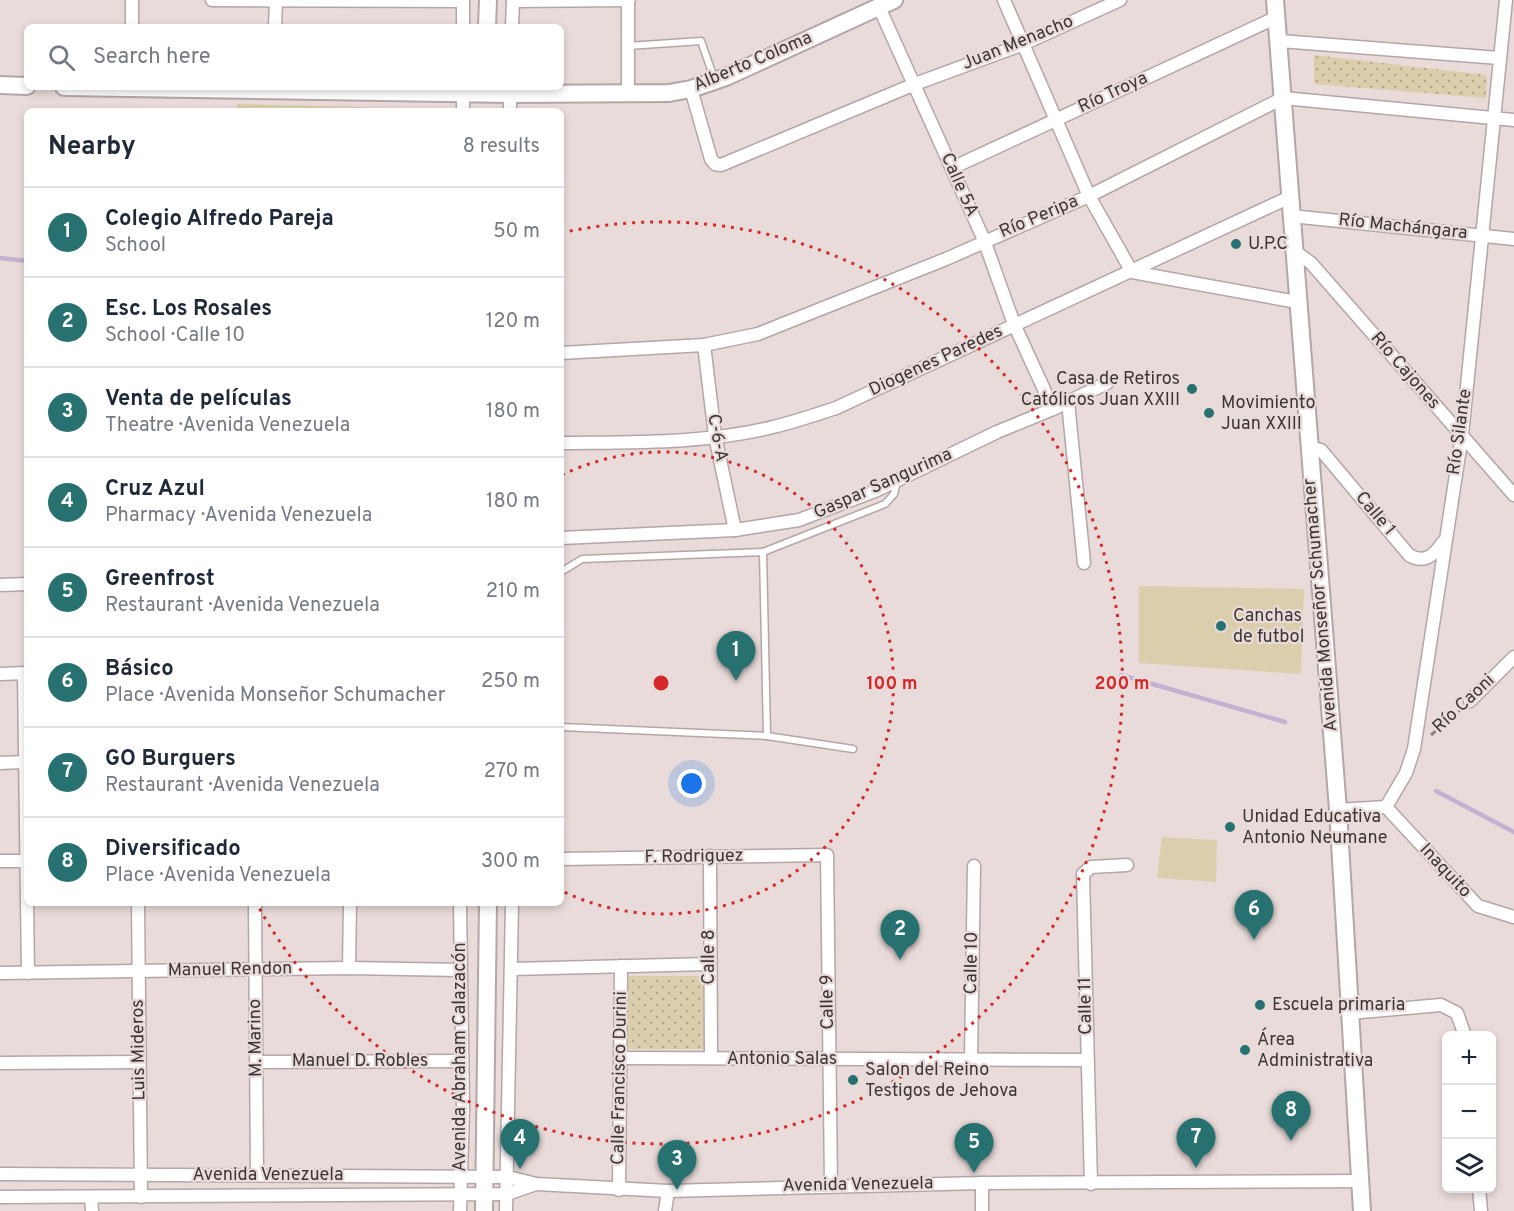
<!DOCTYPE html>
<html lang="en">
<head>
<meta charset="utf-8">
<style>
  body { margin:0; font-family:Overpass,sans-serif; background:#f6f6f7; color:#1f2937 }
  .controls { position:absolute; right:18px; bottom:18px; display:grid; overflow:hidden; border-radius:9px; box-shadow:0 3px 9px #0003 }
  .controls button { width:54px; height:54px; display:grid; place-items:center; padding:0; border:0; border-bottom:2px solid #e0e1e3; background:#fff; color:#1f2937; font:30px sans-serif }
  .you { position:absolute; left:692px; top:784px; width:21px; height:21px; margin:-15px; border:4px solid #fff; border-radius:50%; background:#1a73e8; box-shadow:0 0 0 9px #1a73e833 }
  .badge { display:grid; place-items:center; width:39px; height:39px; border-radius:50%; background:#277270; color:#fff; font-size:20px; font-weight:700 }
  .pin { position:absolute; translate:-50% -50px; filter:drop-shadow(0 2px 3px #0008) }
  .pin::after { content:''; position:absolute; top:32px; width:21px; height:18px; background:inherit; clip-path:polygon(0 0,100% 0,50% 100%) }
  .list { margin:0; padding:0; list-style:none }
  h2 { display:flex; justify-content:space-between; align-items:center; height:78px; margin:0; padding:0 24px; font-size:26px }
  h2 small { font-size:20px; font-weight:400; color:#747a83 }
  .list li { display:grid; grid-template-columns:39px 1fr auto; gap:18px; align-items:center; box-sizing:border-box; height:90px; padding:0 24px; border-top:2px solid #e0e1e3 }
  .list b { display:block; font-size:22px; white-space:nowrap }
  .list p { margin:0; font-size:20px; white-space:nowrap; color:#747a83 }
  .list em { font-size:20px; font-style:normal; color:#747a83 }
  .icon { flex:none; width:33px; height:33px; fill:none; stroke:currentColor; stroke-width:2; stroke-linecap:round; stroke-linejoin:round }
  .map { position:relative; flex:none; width:1514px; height:1211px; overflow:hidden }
  .search { position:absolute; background:#fff; box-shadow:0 3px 9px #0003; left:24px; top:24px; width:540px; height:66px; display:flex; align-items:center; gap:15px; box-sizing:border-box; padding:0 21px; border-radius:9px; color:#747a83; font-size:22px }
  .panel { position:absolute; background:#fff; box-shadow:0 3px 9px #0003; left:24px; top:108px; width:540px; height:798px; border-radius:9px }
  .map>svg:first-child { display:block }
  .grass { fill:url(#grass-dots) }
  .garden { fill:#dbceac }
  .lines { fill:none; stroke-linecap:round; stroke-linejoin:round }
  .stream { stroke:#c4b1d2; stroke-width:4.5 }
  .lane-casing { stroke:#b4a6a6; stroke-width:9 }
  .street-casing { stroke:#b4a6a6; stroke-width:15 }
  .secondary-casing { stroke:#b4a6a6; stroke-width:20 }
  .path { stroke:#8d8382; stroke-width:3; stroke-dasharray:6 3; stroke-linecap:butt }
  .lane { stroke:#fff; stroke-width:6 }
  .street { stroke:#fff; stroke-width:12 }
  .secondary { stroke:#fff; stroke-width:16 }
  .ring { fill:none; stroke:#d62828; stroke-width:3; stroke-dasharray:3 6 }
  .poi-dot { fill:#277270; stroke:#e9dbda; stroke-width:2 }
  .labels { text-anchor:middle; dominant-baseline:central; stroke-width:4.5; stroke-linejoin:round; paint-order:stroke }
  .street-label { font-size:18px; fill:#3b3635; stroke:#e9dbda }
  .poi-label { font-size:18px; fill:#3b3635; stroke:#e9dbda; text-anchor:start }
  .centre { fill:#d62828; stroke:#e9dbda; stroke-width:3 }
  .ring-label { font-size:18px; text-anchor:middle; font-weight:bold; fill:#d62828; stroke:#e9dbda; stroke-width:4.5; stroke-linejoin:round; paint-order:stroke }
</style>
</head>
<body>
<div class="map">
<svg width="1514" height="1211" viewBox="0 0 1514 1211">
  <defs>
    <pattern id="grass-dots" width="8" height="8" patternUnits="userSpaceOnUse" patternTransform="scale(1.5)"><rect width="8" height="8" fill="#dbceac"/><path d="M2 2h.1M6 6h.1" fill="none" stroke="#b3a88d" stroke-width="1.8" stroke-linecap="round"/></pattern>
  </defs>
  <rect width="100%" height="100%" fill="#e9dbda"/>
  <!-- grass -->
  <g class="grass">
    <path d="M1314,55L1487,75L1486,98L1314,84Z"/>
    <path d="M627,976H703L704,1049H628Z"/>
  </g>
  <!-- garden -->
  <g class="garden">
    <path d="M237,104L443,109V111H237Z"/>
    <path d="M1139,586L1304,589L1301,674L1139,663Z"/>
    <path d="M1162,837L1217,840L1216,882L1157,878Z"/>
  </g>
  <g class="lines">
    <!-- stream -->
    <g class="stream">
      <path d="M0,258L27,261"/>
      <path d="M1121,675L1285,722"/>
      <path d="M1436,791L1514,832"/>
    </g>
    <defs>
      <g id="lane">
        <path d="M628,46L701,41L714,78"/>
        <path d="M763,552L885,504L894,494L897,481"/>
        <path d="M561,572L582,559L763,552L767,736"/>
        <path d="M561,727L767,736L853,749"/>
      </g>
      <g id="street">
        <path d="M212,0L463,1"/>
        <path d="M1004,0L1089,196L1132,272L1297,302"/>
        <path d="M513,1L629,0"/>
        <path d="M879,7L984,240L1014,324L1053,409L1107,383"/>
        <path d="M132,27V0"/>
        <path d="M275,27L276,0"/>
        <path d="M463,27V0"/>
        <path d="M512,27L513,0"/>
        <path d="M1280,41L1499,58"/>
        <path d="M463,87V111"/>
        <path d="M691,89L711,159L715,164L721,165L915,84L1021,45L1120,0"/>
        <path d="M628,94V0"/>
        <path d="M510,111V88"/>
        <path d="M952,168L1275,18"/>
        <path d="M1291,216L1514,239"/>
        <path d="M1293,250L1311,263L1514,495"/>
        <path d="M704,345L715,436L735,530"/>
        <path d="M561,353L704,345L758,334L946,259L1089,196L1283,98L1514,120"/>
        <path d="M1068,402L1084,563"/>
        <path d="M561,443C631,442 705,444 773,427C794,422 815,415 836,408L1290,197"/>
        <path d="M1308,447L1321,450L1409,555C1424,564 1434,556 1443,542"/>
        <path d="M561,538L735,530L799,520L875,491L997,432L1053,409"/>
        <path d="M0,585L27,584"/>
        <path d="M24,673L28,973"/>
        <path d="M0,674L27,673"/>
        <path d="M1470,701L1514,657"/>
        <path d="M0,763L24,762"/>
        <path d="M1386,807L1478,906L1514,917"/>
        <path d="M1338,810L1386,807L1406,773L1414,749L1462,435L1506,0"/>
        <path d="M710,856L711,1058"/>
        <path d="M561,859L827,855L831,1185"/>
        <path d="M0,861H27"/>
        <path d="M138,903L141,1197"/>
        <path d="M255,903L257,1174"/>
        <path d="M460,903L463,1108L460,1211"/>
        <path d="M349,968L350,903"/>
        <path d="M512,969L709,964"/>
        <path d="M0,973L349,968L460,970"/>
        <path d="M1350,1013L1441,1005L1457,1013L1465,1036"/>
        <path d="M621,1058L1086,1060"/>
        <path d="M971,1059L974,866"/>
        <path d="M258,1062L462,1061"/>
        <path d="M0,1063L139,1062"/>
        <path d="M0,1174L508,1177L536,1184L668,1191L982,1183L1361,1181"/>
        <path d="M982,1183V1211"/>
        <path d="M1091,1184L1083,874L1091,867L1127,865"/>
        <path d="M1479,1188L1481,1211"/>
        <path d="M619,1190L621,966"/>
        <path d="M0,1197L507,1194L536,1184"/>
        <path d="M91,1197L92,1211"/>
        <path d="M506,1211L512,903"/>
        <path d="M665,1211L668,1191"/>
      </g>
      <g id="secondary">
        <path d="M1275,0L1338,810L1362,1211"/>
        <path d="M487,27L488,0"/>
        <path d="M0,85L27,86"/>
        <path d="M64,87L510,94L669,93L691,89L726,77L894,0"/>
        <path d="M484,1211L488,903"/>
      </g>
    </defs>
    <!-- lane casing -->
    <use href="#lane" class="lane-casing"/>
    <!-- street casing -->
    <use href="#street" class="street-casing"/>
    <!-- secondary casing -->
    <use href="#secondary" class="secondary-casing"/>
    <!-- path -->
    <path class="path" d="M1431,735L1460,710"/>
    <!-- lane -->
    <use href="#lane" class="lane"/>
    <!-- street -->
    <use href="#street" class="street"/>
    <!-- secondary -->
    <use href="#secondary" class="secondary"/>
  </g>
  <!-- distance rings -->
  <g class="ring">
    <path d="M562 475A231 231 0 1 1 562 891"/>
    <path d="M561 233A461 461 0 1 1 258 906"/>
  </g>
  <!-- markers -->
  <g class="poi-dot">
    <circle cx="1236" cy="244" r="6"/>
    <circle cx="1192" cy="389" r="6"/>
    <circle cx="1209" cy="413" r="6"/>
    <circle cx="1221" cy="626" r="6"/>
    <circle cx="1230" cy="827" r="6"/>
    <circle cx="1260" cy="1005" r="6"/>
    <circle cx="1245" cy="1050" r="6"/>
    <circle cx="853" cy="1080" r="6"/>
  </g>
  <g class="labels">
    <!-- street labels -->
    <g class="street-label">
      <text transform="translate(1018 43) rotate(-22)">Juan Menacho</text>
      <text transform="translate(753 62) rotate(-23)">Alberto Coloma</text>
      <text transform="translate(1113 93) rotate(-25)">Río Troya</text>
      <text transform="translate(959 185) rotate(66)">Calle 5A</text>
      <text transform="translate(1039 217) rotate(-23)">Río Peripa</text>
      <text transform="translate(1403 227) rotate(6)">Río Machángara</text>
      <text transform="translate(936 361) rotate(-25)">Diogenes Paredes</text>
      <text transform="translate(1405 371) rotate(49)">Río Cajones</text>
      <text transform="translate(1460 432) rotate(-82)">Río Silante</text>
      <text transform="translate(717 438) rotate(80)">C-6-A</text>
      <text transform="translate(883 484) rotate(-24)">Gaspar Sangurima</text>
      <text transform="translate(1375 514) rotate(50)">Calle 1</text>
      <text transform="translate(1321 605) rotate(-95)">Avenida Monseñor Schumacher</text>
      <text transform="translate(1464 704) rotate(-43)">Río Caoni</text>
      <text transform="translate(694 857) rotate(-1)">F. Rodriguez</text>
      <text transform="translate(1445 871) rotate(47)">Inaquito</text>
      <text transform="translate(709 957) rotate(-90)">Calle 8</text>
      <text transform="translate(972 963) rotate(-89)">Calle 10</text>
      <text transform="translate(230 970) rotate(-1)">Manuel Rendon</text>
      <text transform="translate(828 1002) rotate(-91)">Calle 9</text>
      <text transform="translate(1086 1006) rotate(-91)">Calle 11</text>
      <text transform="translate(256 1038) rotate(-91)">M. Marino</text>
      <text transform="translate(139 1050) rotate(-91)">Luis Mideros</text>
      <text transform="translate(460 1057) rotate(-90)">Avenida Abraham Calazacón</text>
      <text x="782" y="1059">Antonio Salas</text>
      <text x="360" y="1061">Manuel D. Robles</text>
      <text transform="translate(620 1078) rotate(-89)">Calle Francisco Durini</text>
      <text x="268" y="1175">Avenida Venezuela</text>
      <text transform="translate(858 1185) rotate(-1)">Avenida Venezuela</text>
    </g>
    <!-- poi labels -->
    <g class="poi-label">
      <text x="1248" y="244">U.P.C</text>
      <text x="1180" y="379" text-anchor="end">Casa de Retiros<tspan x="1180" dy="21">Católicos Juan XXIII</tspan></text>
      <text x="1221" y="403">Movimiento<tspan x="1221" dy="21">Juan XXIII</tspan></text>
      <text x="1233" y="616">Canchas<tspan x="1233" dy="21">de futbol</tspan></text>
      <text x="1242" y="817">Unidad Educativa<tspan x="1242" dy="21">Antonio Neumane</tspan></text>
      <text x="1272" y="1005">Escuela primaria</text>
      <text x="1257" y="1040">Área<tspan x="1257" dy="21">Administrativa</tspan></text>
      <text x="865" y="1070">Salon del Reino<tspan x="865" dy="21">Testigos de Jehova</tspan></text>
    </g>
  </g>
  <circle cx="661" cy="683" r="9" class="centre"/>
  <g class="ring-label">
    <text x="892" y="689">100 m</text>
    <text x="1122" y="689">200 m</text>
  </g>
</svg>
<div class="controls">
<button>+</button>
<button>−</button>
<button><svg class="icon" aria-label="layers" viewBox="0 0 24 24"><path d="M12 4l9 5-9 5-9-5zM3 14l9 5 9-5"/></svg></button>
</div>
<div class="you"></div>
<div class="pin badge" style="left:736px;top:681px">1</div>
<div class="pin badge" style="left:900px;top:960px">2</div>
<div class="pin badge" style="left:677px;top:1190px">3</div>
<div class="pin badge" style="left:520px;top:1169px">4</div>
<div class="pin badge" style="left:974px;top:1173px">5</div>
<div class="pin badge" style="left:1254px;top:940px">6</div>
<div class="pin badge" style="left:1196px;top:1168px">7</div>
<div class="pin badge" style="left:1291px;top:1141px">8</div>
<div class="search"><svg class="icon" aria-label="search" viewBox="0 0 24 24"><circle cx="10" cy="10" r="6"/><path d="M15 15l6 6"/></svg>Search here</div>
<section class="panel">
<h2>Nearby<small>8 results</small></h2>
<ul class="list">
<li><span class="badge">1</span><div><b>Colegio Alfredo Pareja</b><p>School</p></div><em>50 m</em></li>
<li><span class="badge">2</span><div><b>Esc. Los Rosales</b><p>School · Calle 10</p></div><em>120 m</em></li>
<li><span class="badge">3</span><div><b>Venta de películas</b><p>Theatre · Avenida Venezuela</p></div><em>180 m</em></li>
<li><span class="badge">4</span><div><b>Cruz Azul</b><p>Pharmacy · Avenida Venezuela</p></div><em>180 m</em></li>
<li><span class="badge">5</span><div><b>Greenfrost</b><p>Restaurant · Avenida Venezuela</p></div><em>210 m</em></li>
<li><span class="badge">6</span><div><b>Básico</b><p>Place · Avenida Monseñor Schumacher</p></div><em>250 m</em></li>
<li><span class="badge">7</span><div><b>GO Burguers</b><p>Restaurant · Avenida Venezuela</p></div><em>270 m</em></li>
<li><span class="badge">8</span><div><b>Diversificado</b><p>Place · Avenida Venezuela</p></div><em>300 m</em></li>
</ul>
</section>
</div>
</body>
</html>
